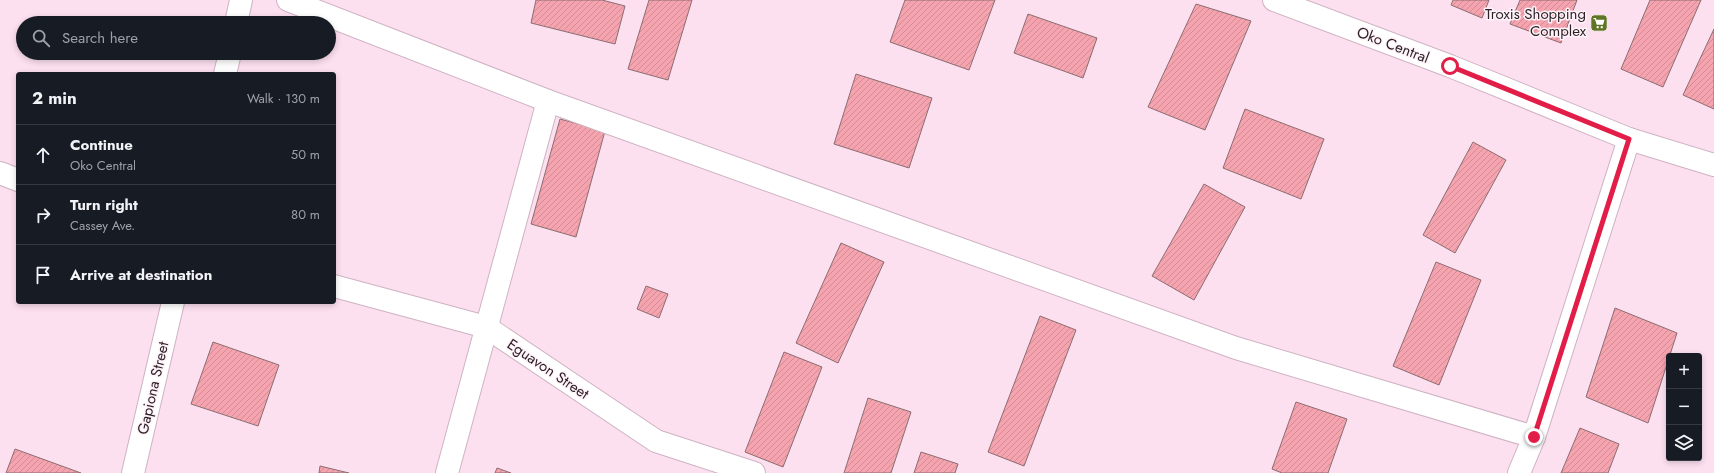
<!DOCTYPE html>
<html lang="en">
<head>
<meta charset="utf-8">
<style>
  body { margin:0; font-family:Jost,sans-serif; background:#20242c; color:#f1f3f6 }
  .controls { position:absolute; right:12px; bottom:12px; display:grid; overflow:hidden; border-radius:4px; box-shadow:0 2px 6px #0003 }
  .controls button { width:36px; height:36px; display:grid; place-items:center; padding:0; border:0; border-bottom:1px solid #363941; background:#171b24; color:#f1f3f6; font:20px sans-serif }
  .stop { position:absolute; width:12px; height:12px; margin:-9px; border:3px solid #e11d48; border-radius:50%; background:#fff }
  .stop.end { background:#e11d48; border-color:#fff; box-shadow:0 1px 4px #0008 }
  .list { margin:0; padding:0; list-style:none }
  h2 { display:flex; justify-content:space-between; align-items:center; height:52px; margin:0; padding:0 16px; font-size:17px }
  h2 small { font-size:13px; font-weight:400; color:#9ea1a6 }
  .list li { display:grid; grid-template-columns:26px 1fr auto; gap:12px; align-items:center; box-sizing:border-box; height:60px; padding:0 16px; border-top:1px solid #363941 }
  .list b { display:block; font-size:15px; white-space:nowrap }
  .list p { margin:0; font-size:13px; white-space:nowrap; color:#9ea1a6 }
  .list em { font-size:13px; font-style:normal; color:#9ea1a6 }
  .icon { flex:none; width:22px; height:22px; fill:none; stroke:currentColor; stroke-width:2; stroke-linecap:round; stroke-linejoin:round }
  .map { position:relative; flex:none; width:1714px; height:473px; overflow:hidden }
  .search { position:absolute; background:#171b24; box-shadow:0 2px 6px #0003; left:16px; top:16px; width:320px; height:44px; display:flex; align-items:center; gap:10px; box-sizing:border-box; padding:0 14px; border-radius:22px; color:#9ea1a6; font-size:15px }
  .panel { position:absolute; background:#171b24; box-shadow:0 2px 6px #0003; left:16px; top:72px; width:320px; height:232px; border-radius:4px }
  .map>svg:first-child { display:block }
  .building { fill:url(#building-hatch); stroke:#8b6d71 }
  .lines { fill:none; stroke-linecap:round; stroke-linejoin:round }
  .minor-casing { stroke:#ceb3c3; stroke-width:24 }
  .minor { stroke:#fff; stroke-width:22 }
  .route { stroke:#e11d48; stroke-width:5 }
  .labels { text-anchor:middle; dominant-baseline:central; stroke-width:3; stroke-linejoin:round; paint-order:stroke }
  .poi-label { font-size:15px; fill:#2a1f25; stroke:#fff3f9; text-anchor:end }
  .street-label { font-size:15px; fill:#2a1f25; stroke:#fff3f9 }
</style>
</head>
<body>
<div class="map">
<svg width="1714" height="473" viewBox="0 0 1714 473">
  <defs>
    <pattern id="building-hatch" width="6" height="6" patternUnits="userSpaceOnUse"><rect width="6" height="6" fill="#f5a3ae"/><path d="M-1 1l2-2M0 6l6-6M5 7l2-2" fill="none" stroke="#d28c96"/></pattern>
  </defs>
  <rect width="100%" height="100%" fill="#fde0f0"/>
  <!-- building -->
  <g class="building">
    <path d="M536,0H602L625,6L615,44L531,23Z"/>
    <path d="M649,0H692L668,80L628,69Z"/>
    <path d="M905,0H995L969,70L890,42Z"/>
    <path d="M1453,0H1489L1482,18L1451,5Z"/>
    <path d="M1520,0H1577L1561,43L1510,24Z"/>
    <path d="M1650,0H1701L1663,87L1621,69Z"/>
    <path d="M1196,4L1251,21L1205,130L1148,107Z"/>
    <path d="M1028,14L1097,38L1083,78L1014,53Z"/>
    <path d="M1714,29V109L1683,95Z"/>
    <path d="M856,74L932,98L909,168L834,144Z"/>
    <path d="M1245,109L1324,139L1301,199L1223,168Z"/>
    <path d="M560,119L605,131L576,237L531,224Z"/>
    <path d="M1473,142L1506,160L1455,253L1423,235Z"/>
    <path d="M1204,184L1245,207L1194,300L1152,276Z"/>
    <path d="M841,243L884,262L838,363L796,343Z"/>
    <path d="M1436,262L1481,280L1439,385L1393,366Z"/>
    <path d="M646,286L668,294L659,318L637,309Z"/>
    <path d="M1615,308L1677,333L1648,423L1586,397Z"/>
    <path d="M1040,316L1076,330L1024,466L988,452Z"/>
    <path d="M213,342L279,365L258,426L191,404Z"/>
    <path d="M784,352L822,367L783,467L745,452Z"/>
    <path d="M868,398L911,412L891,473H844Z"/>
    <path d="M1296,402L1347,419L1328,473H1282L1272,469Z"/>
    <path d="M1580,428L1619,444L1608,473H1561Z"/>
    <path d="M15,449L81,473H6Z"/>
    <path d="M921,452L958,464L955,473H914Z"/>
    <path d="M320,466L349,473H319Z"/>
    <path d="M497,468L511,473H495Z"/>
  </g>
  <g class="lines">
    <defs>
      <g id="minor">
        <path d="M288,0L548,101L1236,348L1534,437"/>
        <path d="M1274,0L1450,66L1629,139L1714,165"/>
        <path d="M236,23L241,0"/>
        <path d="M225,74L230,53"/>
        <path d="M0,173L18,180"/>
        <path d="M334,286L486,327L656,441L754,473"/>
        <path d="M133,473L173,302"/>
        <path d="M447,473L548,101"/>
        <path d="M1519,473L1534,437L1629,139"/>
      </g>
    </defs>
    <!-- minor casing -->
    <use href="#minor" class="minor-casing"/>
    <!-- minor -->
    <use href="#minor" class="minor"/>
  </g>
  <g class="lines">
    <!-- route -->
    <path class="route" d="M1450,66L1629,139L1534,437"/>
  </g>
  <!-- icons -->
  <defs>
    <symbol id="supermarket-square" viewBox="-11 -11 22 22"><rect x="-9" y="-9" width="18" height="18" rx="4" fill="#5f7424" stroke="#fff3f9"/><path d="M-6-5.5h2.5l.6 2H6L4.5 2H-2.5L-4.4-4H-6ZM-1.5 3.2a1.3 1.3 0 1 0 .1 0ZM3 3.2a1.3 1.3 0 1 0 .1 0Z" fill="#fff"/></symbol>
  </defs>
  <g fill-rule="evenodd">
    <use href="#supermarket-square" x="1589" y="13" width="20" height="20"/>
  </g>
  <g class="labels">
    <!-- poi labels -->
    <g class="poi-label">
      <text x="1586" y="14">Troxis Shopping<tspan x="1586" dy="17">Complex</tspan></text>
    </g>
    <!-- street labels -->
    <g class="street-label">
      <text transform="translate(1393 45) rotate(21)">Oko Central</text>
      <text transform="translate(548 369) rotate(34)">Eguavon Street</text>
      <text transform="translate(153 388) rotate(-77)">Gapiona Street</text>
    </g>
  </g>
</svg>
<div class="controls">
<button>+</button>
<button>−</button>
<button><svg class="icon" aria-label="layers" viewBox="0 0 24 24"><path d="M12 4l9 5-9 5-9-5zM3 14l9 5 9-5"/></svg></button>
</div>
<div class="stop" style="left:1450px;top:66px"></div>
<div class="stop end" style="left:1534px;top:437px"></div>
<div class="search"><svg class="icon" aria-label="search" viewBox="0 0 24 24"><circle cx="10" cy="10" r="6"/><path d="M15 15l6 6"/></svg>Search here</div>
<section class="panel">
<h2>2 min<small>Walk · 130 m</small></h2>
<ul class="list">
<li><svg class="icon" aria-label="ahead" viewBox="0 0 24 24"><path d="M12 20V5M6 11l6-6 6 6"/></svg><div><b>Continue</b><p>Oko Central</p></div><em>50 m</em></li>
<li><svg class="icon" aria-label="right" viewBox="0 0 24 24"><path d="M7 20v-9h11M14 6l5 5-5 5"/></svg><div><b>Turn right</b><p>Cassey Ave.</p></div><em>80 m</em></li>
<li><svg class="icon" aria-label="arrive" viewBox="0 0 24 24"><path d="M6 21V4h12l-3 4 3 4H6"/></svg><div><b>Arrive at destination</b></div></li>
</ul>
</section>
</div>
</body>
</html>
